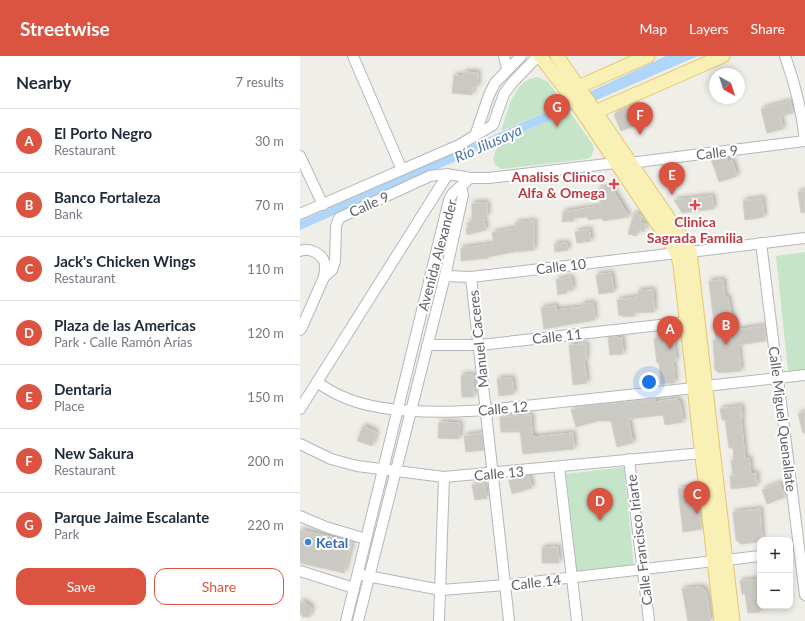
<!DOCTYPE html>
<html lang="en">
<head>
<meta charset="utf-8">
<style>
  body { margin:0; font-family:Lato,sans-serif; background:#f2f2f3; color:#1f2937 }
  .controls { position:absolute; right:12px; bottom:12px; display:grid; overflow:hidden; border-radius:8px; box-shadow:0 2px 6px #0003 }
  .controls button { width:36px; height:36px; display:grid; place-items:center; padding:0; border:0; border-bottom:1px solid #e0e1e3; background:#fff; color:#1f2937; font:20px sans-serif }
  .compass { position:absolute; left:409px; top:12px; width:36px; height:36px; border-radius:50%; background:#fff; box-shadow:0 2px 6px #0003; rotate:141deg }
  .you { position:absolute; left:349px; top:326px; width:14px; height:14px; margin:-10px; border:3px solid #fff; border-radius:50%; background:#1a73e8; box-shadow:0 0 0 6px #1a73e833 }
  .badge { display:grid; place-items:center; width:26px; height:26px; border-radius:50%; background:#db5442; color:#fff; font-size:13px; font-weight:700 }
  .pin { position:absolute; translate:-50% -33px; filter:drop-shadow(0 1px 2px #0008) }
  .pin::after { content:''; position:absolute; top:21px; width:14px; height:12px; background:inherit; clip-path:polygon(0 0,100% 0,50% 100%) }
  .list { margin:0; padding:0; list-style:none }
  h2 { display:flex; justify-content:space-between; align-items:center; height:52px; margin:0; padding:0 16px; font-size:17px }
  h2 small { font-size:13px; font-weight:400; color:#747a83 }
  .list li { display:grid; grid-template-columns:26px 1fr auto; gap:12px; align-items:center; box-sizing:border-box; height:64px; padding:0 16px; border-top:1px solid #e0e1e3 }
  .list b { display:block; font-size:15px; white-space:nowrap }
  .list p { margin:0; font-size:13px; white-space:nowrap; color:#747a83 }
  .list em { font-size:13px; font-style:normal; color:#747a83 }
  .actions { display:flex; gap:8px; padding:12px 16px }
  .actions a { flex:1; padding:9px 0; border:1px solid #db5442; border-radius:12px; text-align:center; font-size:14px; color:#db5442 }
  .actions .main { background:#db5442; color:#fff }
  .map { position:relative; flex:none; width:505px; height:565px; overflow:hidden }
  header { display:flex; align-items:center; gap:24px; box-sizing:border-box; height:56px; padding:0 20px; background:#db5442; color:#fff }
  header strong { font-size:19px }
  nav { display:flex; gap:22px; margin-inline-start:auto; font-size:14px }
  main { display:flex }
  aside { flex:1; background:#fff }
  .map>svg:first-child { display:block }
  .green { fill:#c6e5c8 }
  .water { fill:#afd5f8 }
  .building { fill:#cbc9c4; stroke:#d4d0c6; filter:url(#shadow) }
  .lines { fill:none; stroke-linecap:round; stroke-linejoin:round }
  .minor-casing { stroke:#b4b7bb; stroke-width:12 }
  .major-casing { stroke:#e6c86a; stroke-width:15 }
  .minor { stroke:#fff; stroke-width:10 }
  .major { stroke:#f8f0b4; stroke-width:13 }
  .health-dot { fill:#e0444e; stroke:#fff; stroke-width:1.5 }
  .shop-dot { fill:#3f7fe0; stroke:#fff; stroke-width:1.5 }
  .labels { text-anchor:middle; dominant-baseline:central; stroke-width:4; stroke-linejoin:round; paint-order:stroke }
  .street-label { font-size:14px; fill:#5f6266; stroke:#fff }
  .health-label { font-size:14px; font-weight:bold; fill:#be3a42; stroke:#fff; text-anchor:end }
  .shop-label { font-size:14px; font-weight:bold; fill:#366cbe; stroke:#fff; text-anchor:start }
  .water-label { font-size:15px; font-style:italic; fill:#4c76aa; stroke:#fff }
</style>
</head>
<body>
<header>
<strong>Streetwise</strong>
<nav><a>Map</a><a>Layers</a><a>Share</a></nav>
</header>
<main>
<aside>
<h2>Nearby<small>7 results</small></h2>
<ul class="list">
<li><span class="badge">A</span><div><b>El Porto Negro</b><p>Restaurant</p></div><em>30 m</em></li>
<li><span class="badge">B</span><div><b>Banco Fortaleza</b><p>Bank</p></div><em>70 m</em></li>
<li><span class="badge">C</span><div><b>Jack's Chicken Wings</b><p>Restaurant</p></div><em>110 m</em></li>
<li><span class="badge">D</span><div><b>Plaza de las Americas</b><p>Park · Calle Ramón Arias</p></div><em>120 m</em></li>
<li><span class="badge">E</span><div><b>Dentaria</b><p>Place</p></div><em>150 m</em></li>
<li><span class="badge">F</span><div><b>New Sakura</b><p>Restaurant</p></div><em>200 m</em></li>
<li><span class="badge">G</span><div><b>Parque Jaime Escalante</b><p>Park</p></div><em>220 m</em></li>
</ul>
<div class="actions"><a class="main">Save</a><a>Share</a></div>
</aside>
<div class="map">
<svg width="505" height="565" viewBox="0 0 505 565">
  <defs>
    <filter id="shadow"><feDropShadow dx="2.5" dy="-2.5" stdDeviation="2" flood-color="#0004"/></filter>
  </defs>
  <rect width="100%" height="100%" fill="#f0eee8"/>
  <!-- green -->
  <g class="green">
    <path d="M238,21L248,26L264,48L201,75C207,57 214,22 238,21Z"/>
    <path d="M269,55L293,89L294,94L291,101L287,103L202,113L195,109L193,102L199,87Z"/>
    <path d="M505,196V313L488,315L476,200Z"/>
    <path d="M324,411L334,512L277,518L266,418Z"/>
  </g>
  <!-- water -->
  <path class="water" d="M366,0H398L142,111L0,174V165L264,48Z"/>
  <!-- building -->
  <g class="building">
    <path d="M164,16L178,17L177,31H173L172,39L152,37L154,19L164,20Z"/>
    <path d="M490,45L493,57L480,60L483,73L467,77L461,53Z"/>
    <path d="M333,49L340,67L321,75L314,59L317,56Z"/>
    <path d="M426,101L428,106L432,104L437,120L419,126L411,103Z"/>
    <path d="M311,131L329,161L303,165L302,162L288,164V161L274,162V165L262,166L263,156L301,150L298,133Z"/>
    <path d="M505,135V156L501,157L498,136Z"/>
    <path d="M412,140L414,153L382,157L374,144Z"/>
    <path d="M462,142L464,161L445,164L443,145Z"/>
    <path d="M172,147H187V160H183L186,174L167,179L166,172H168L167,167L172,165Z"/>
    <path d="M334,157L342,160L340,167L346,168L344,176L338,174L336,180L328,178Z"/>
    <path d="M234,165V194L219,196V195L188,201V202L161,205V192L194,188L192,177L216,172L215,167Z"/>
    <path d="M289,173L291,185L277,187L275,176Z"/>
    <path d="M267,187L268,194L255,196L254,188Z"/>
    <path d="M311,217L314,236L299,238L296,219Z"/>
    <path d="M271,221L273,234L267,235V237L258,239L256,224Z"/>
    <path d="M423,224L425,242L428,241L431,259H433L436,274L464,270L466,285L438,289L441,315L419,317L415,314L413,284H416L409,225Z"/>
    <path d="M353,234L354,256L334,257L335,260L323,261V259L319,260L317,244L338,241V235Z"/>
    <path d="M293,247L295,264L244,273L241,252L256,250V254L283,251L282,248Z"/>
    <path d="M317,280V282H322L323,298L310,299L308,281Z"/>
    <path d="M368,281L370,282L374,286L376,305H373L375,327L361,328L359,307H357L354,283Z"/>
    <path d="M286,288V304H284L287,327L273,329L269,289Z"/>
    <path d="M161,319H173L174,341H162Z"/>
    <path d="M212,322L214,338L199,340L197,323Z"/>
    <path d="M355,343V346L376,343L380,346L383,366L365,369L363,359L328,363L333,387L317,391L311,365H298L276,371L271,354L286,350Z"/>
    <path d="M441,350L442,362H441L445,403L449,402L451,418L456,417L457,430L431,433L430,420H433L431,404H434L433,392H429L425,364H422L420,353Z"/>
    <path d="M505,356V377H503L498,358Z"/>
    <path d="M231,359L232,380H235V381L273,377L274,393L223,398L220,376H201L200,361Z"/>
    <path d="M139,366L160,367L159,383L138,382Z"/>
    <path d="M63,370L76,376L72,390L57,385Z"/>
    <path d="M182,377L184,394L166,396L164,380Z"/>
    <path d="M225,420H229L232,432L212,438L209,424Z"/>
    <path d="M184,427L187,442L175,444L172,429Z"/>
    <path d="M479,427L485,441L467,448L462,434Z"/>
    <path d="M397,430L402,473L383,476L378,433Z"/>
    <path d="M460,453L462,484H460V486L441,488L436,484L433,456Z"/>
    <path d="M0,474L52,486L44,517L0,507Z"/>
    <path d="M258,491L259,507H242V492Z"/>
    <path d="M460,523V556L448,557L445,538H442L440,525Z"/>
    <path d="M399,531L403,532L406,536L411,565H388L382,533Z"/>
    <path d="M0,546H4L12,552L9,561H3L0,557Z"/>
  </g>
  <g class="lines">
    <defs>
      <g id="minor">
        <path d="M53,0L102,114"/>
        <path d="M204,0L207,13"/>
        <path d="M485,0C495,28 502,55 505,85"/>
        <path d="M175,80L189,39L195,27L221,0"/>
        <path d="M0,100L23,149"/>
        <path d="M330,107L505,85"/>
        <path d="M0,158L159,89L193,69L204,38L212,27L238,0"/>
        <path d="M461,187L505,539"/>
        <path d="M0,195C9,191 23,198 25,208C25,212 25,217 24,221"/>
        <path d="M390,196L505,182"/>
        <path d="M145,220L171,221L377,197"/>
        <path d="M171,221L209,565"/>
        <path d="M0,274L2,271L24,221L32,214L35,205L36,170L39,162L130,120C145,117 156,119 170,122"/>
        <path d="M127,289H180L387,266"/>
        <path d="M17,326C24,331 32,336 41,340C79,358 143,357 186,354L394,332"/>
        <path d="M406,330L505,319"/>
        <path d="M0,353L148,118"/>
        <path d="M0,388L31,403L57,410L144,421L402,397"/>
        <path d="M329,403L349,565"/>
        <path d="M259,411L277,565"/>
        <path d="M0,460L26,471L66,483"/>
        <path d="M426,504L460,500"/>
        <path d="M0,515L54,532"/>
        <path d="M62,519L141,534L206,529L414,505"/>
        <path d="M46,565L149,144L153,137L170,122H189L315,107"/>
        <path d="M58,565L145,220L163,139L161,131"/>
        <path d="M139,565L144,421"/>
      </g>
      <g id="major">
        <path d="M240,0L279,51L377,197L380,209L421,565"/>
        <path d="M257,0L385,186L390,196L433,565"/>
        <path d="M272,35L278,31L348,0"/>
        <path d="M288,61L295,56L423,0"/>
      </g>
    </defs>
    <!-- minor casing -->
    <use href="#minor" class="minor-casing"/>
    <!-- major casing -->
    <use href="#major" class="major-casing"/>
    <!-- minor -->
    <use href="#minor" class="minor"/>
    <!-- major -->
    <use href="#major" class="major"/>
  </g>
  <!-- markers -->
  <g class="health-dot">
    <path d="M312 122h4v4h4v4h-4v4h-4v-4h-4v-4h4z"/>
    <path d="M393 143h4v4h4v4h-4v4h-4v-4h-4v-4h4z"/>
  </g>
  <circle class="shop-dot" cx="8" cy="486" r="4"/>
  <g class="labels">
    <!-- street labels -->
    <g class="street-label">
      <text transform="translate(417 96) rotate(-7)">Calle 9</text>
      <text transform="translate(69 148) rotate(-24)">Calle 9</text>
      <text transform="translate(137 199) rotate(-75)">Avenida Alexander</text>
      <text transform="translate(261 210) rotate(-7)">Calle 10</text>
      <text transform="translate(257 280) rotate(-6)">Calle 11</text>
      <text transform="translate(178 283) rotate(-96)">Manuel Caceres</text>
      <text transform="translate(203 352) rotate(-5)">Calle 12</text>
      <text transform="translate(483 363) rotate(83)">Calle Miguel Quenallate</text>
      <text transform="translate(199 417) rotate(-5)">Calle 13</text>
      <text transform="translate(339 484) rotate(-97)">Calle Francisco Iriarte</text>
      <text transform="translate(236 526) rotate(-7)">Calle 14</text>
    </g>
    <!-- health labels -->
    <g class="health-label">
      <text x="305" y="120">Analisis Clinico<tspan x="305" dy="16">Alfa &amp; Omega</tspan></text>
      <text x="395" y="165" text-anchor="middle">Clinica<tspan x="395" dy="16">Sagrada Familia</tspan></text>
    </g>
    <!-- shop labels -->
    <g class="shop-label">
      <text x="16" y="486">Ketal</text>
    </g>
    <!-- water labels -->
    <g class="water-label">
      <text transform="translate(188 87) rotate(-24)">Río Jilusaya</text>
    </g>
  </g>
</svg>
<div class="controls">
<button>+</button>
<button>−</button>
</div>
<svg class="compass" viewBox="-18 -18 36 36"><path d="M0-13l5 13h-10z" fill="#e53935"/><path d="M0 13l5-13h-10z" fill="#747a83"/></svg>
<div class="you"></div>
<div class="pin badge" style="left:370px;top:293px">A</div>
<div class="pin badge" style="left:426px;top:289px">B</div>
<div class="pin badge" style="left:397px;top:458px">C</div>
<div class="pin badge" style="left:300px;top:465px">D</div>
<div class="pin badge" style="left:372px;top:139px">E</div>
<div class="pin badge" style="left:340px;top:79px">F</div>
<div class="pin badge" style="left:257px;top:71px">G</div>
</div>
</main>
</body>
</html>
